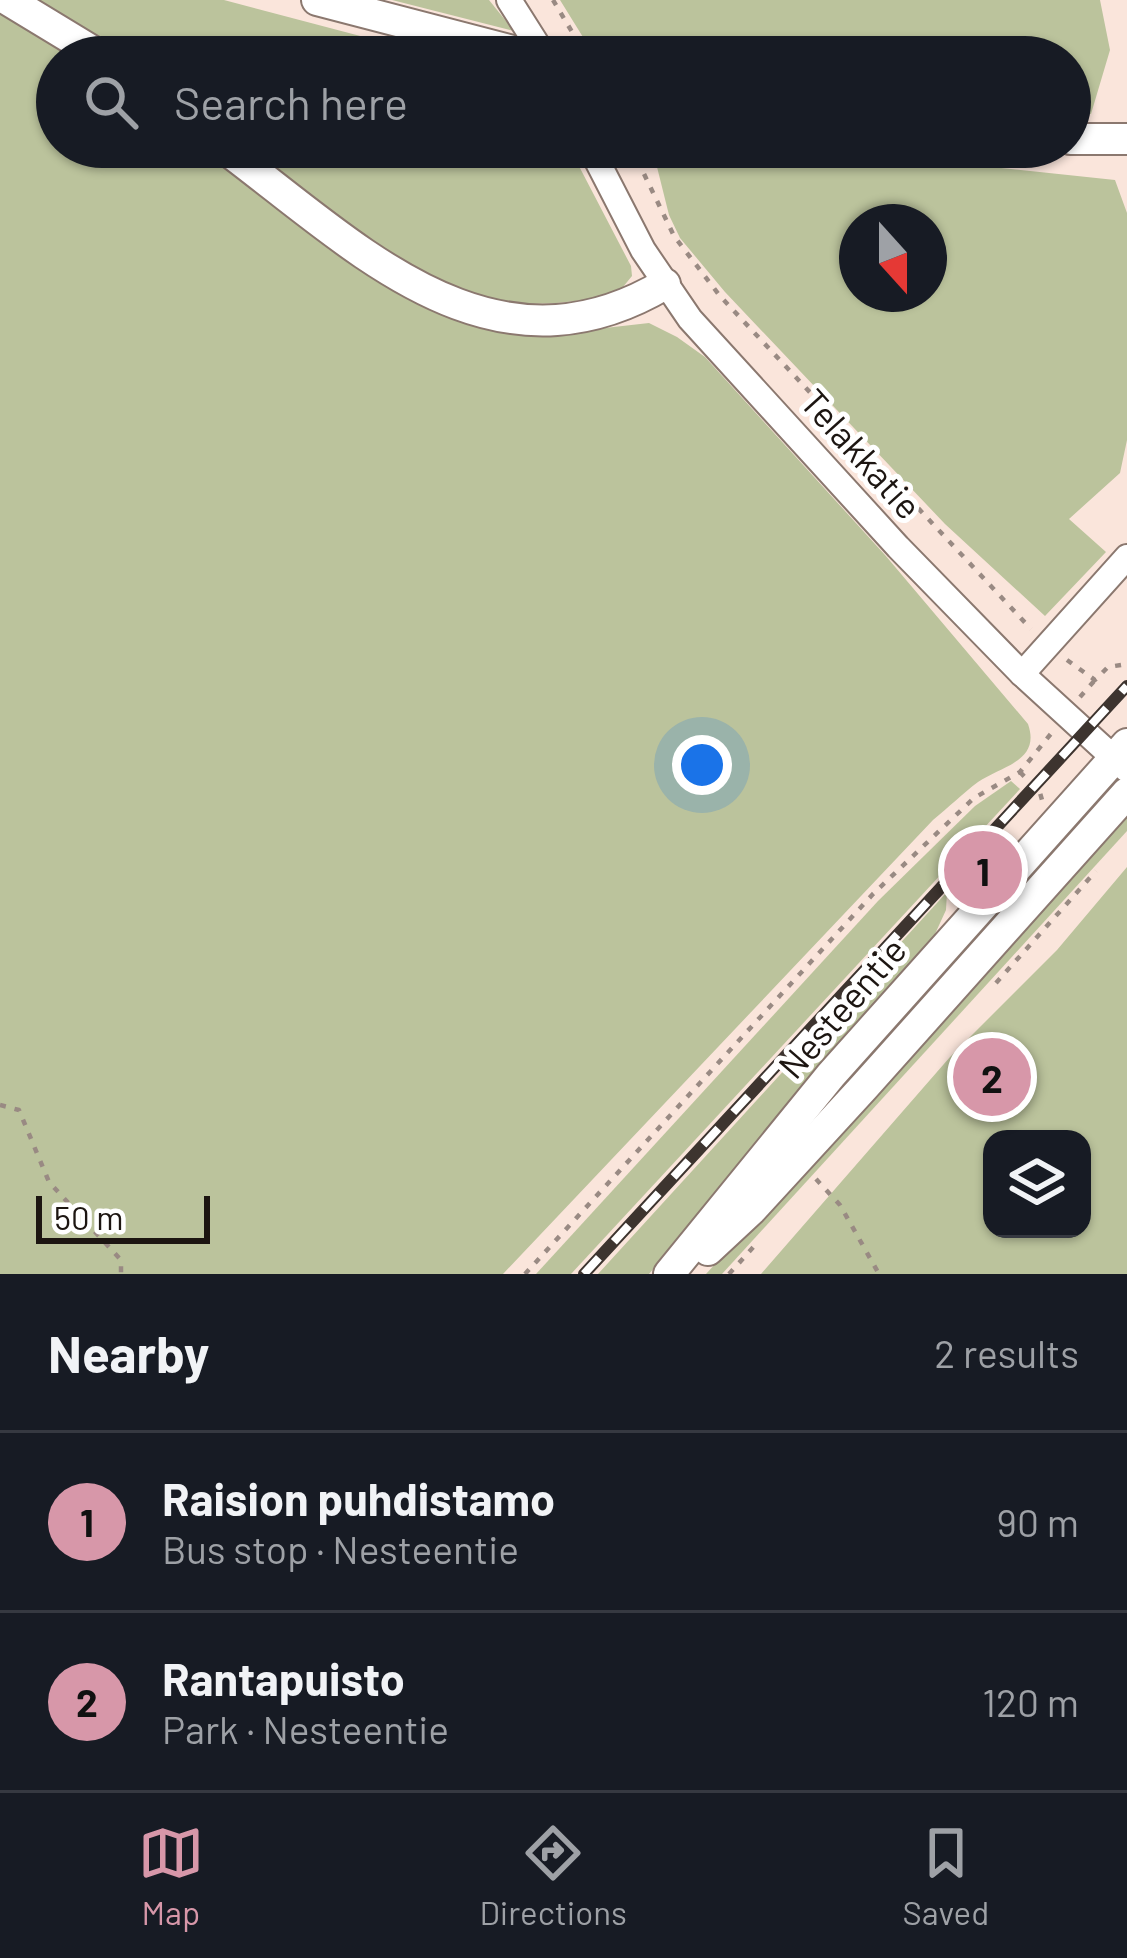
<!DOCTYPE html>
<html lang="en">
<head>
<meta charset="utf-8">
<style>
  body { margin:0; font-family:Barlow,sans-serif; background:#242831; color:#f1f3f6 }
  .controls { position:absolute; right:36px; bottom:36px; display:grid; overflow:hidden; border-radius:24px; box-shadow:0 3px 9px #0004 }
  .controls button { width:108px; height:108px; display:grid; place-items:center; padding:0; border:0; border-bottom:3px solid #363941; background:#171b24; color:#f1f3f6; font:60px sans-serif }
  .compass { position:absolute; left:839px; top:204px; width:108px; height:108px; border-radius:50%; background:#171b24; box-shadow:0 3px 9px #0004; rotate:159deg }
  .scale { position:absolute; left:36px; bottom:30px; width:174px; box-sizing:border-box; padding-left:12px; border:6px solid #1c1511; border-top:0; font-size:33px; line-height:42px; white-space:nowrap; color:#1c1511; -webkit-text-stroke:9px #fff; paint-order:stroke }
  .you { position:absolute; left:702px; top:765px; width:42px; height:42px; margin:-30px; border:9px solid #fff; border-radius:50%; background:#1a73e8; box-shadow:0 0 0 18px #1a73e833 }
  .badge { display:grid; place-items:center; width:78px; height:78px; border-radius:50%; background:#d797a9; color:#111; font-size:39px; font-weight:700 }
  .pin { position:absolute; translate:-50% -50%; border:6px solid #fff; box-shadow:0 3px 12px #0006 }
  .list { margin:0; padding:0; list-style:none }
  h2 { display:flex; justify-content:space-between; align-items:center; height:156px; margin:0; padding:0 48px; font-size:51px }
  h2 small { font-size:39px; font-weight:400; color:#9ea1a6 }
  .list li { display:grid; grid-template-columns:78px 1fr auto; gap:36px; align-items:center; box-sizing:border-box; height:180px; padding:0 48px; border-top:3px solid #363941 }
  .list b { display:block; font-size:45px; white-space:nowrap }
  .list p { margin:0; font-size:39px; white-space:nowrap; color:#9ea1a6 }
  .list em { font-size:39px; font-style:normal; color:#9ea1a6 }
  .icon { flex:none; width:66px; height:66px; fill:none; stroke:currentColor; stroke-width:2; stroke-linecap:round; stroke-linejoin:round }
  .map { position:relative; flex:none; width:1127px; height:1274px; overflow:hidden }
  .search { position:absolute; background:#171b24; box-shadow:0 3px 9px #0004; left:36px; right:36px; top:36px; height:132px; display:flex; align-items:center; gap:30px; box-sizing:border-box; padding:0 42px; border-radius:66px; color:#9ea1a6; font-size:45px }
  .sheet { height:516px; background:#171b24 }
  nav { display:flex; justify-content:space-around; align-items:center; box-sizing:border-box; height:168px; border-top:3px solid #363941; background:#171b24; font-size:33px; color:#9ea1a6 }
  nav a { display:grid; justify-items:center; gap:6px }
  nav .on { color:#d797a9 }
  .map>svg:first-child { display:block }
  .green { fill:#bbc39c; fill-rule:evenodd }
  .lines { fill:none; stroke-linecap:round; stroke-linejoin:round }
  .minor-casing { stroke:#8b786f; stroke-width:28 }
  .major-casing { stroke:#8b786f; stroke-width:34 }
  .path { stroke:#998a83; stroke-width:4.5; stroke-dasharray:6 9; stroke-linecap:butt }
  .minor { stroke:#fff; stroke-width:24 }
  .major { stroke:#fff; stroke-width:30 }
  .rail-casing { stroke:#3d342f; stroke-width:12 }
  .rail { stroke:#fff; stroke-width:8; stroke-dasharray:22; stroke-linecap:butt }
  .labels { text-anchor:middle; dominant-baseline:central; stroke-width:10; stroke-linejoin:round; paint-order:stroke }
  .street-label { font-size:36px; fill:#1c1511; stroke:#fff }
</style>
</head>
<body>
<div class="map">
<svg width="1127" height="1274" viewBox="0 0 1127 1274">
  <rect width="100%" height="100%" fill="#fae5db"/>
  <!-- green -->
  <g class="green">
    <path d="M27,0H224L440,57H123Z"/>
    <path d="M392,0H489L514,31Z"/>
    <path d="M560,0H1100L1110,50L1091,114L1070,112V57H670L586,42Z"/>
    <path d="M0,9L83,57H57V147H205L393,289L453,319L543,335L649,323L677,337L705,357L885,555L1028,724C1041,761 1002,766 978,782C963,793 948,808 933,820L503,1274H0Z"/>
    <path d="M246,147H569L631,266L632,276L618,293C568,305 512,310 462,292C385,263 312,195 246,147Z"/>
    <path d="M652,147H801L1115,180L1127,213V440L1120,473L1069,519L1106,552L1045,616L945,524L725,292L680,238L669,215ZM857,222H929V294H857Z"/>
    <path d="M1011,781L1020,789L571,1274H536L878,901L975,806Z"/>
    <path d="M1127,810V831L722,1274H706Z"/>
    <path d="M1127,867V1274H761L950,1057L1057,950ZM992,1139H1082V1229H992Z"/>
    <path d="M947,892L946,910L935,934L654,1268L649,1274H598Z"/>
  </g>
  <g class="lines">
    <defs>
      <g id="minor">
        <path d="M509,0L545,57"/>
        <path d="M590,147L643,250L690,319L898,547L1022,674L1127,770"/>
        <path d="M1022,674L1127,557"/>
      </g>
      <g id="major">
        <path d="M8,0L102,57"/>
        <path d="M317,0L536,57"/>
        <path d="M1070,139H1127"/>
        <path d="M223,147C356,246 491,388 665,284"/>
        <path d="M708,1250L751,1210L864,1087L1127,793"/>
        <path d="M669,1274L831,1075L1127,744"/>
      </g>
    </defs>
    <!-- minor casing -->
    <use href="#minor" class="minor-casing"/>
    <!-- major casing -->
    <use href="#major" class="major-casing"/>
    <!-- path -->
    <g class="path">
      <path d="M553,0L587,57"/>
      <path d="M631,147L674,236L720,296L1031,629"/>
      <path d="M1067,660L1095,680L1108,667L1127,664"/>
      <path d="M1080,697L1095,680"/>
      <path d="M1020,772L1040,793L1042,800"/>
      <path d="M996,983L1096,871"/>
      <path d="M0,1105L19,1110L49,1182L121,1260V1274"/>
      <path d="M816,1179L840,1205L879,1274"/>
      <path d="M525,1274L873,894L974,798L1020,772L1054,730"/>
      <path d="M729,1274L757,1243"/>
    </g>
    <!-- minor -->
    <use href="#minor" class="minor"/>
    <!-- major -->
    <use href="#major" class="major"/>
    <defs>
      <path id="rail" d="M584,1274L1127,686"/>
    </defs>
    <!-- rail casing -->
    <use href="#rail" class="rail-casing"/>
    <!-- rail -->
    <use href="#rail" class="rail"/>
  </g>
  <g class="labels">
    <!-- street labels -->
    <g class="street-label">
      <text transform="translate(862 453) rotate(48)">Telakkatie</text>
      <text transform="translate(841 1007) rotate(-49)">Nesteentie</text>
    </g>
  </g>
</svg>
<div class="controls">
<button><svg class="icon" aria-label="layers" viewBox="0 0 24 24"><path d="M12 4l9 5-9 5-9-5zM3 14l9 5 9-5"/></svg></button>
</div>
<svg class="compass" viewBox="-18 -18 36 36"><path d="M0-13l5 13h-10z" fill="#e53935"/><path d="M0 13l5-13h-10z" fill="#9ea1a6"/></svg>
<div class="scale">50 m</div>
<div class="you"></div>
<div class="pin badge" style="left:983px;top:870px">1</div>
<div class="pin badge" style="left:992px;top:1077px">2</div>
<div class="search"><svg class="icon" aria-label="search" viewBox="0 0 24 24"><circle cx="10" cy="10" r="6"/><path d="M15 15l6 6"/></svg>Search here</div>
</div>
<section class="sheet">
<h2>Nearby<small>2 results</small></h2>
<ul class="list">
<li><span class="badge">1</span><div><b>Raision puhdistamo</b><p>Bus stop · Nesteentie</p></div><em>90 m</em></li>
<li><span class="badge">2</span><div><b>Rantapuisto</b><p>Park · Nesteentie</p></div><em>120 m</em></li>
</ul>
</section>
<nav>
<a class="on"><svg class="icon" aria-label="map" viewBox="0 0 24 24"><path d="M3 6l6-2 6 2 6-2v14l-6 2-6-2-6 2zM9 4v14M15 6v14"/></svg>Map</a>
<a><svg class="icon" aria-label="directions" viewBox="0 0 24 24"><path d="M12 3l9 9-9 9-9-9zM9 14v-3h6M13 9l2 2-2 2"/></svg>Directions</a>
<a><svg class="icon" aria-label="saved" viewBox="0 0 24 24"><path d="M7 4h10v16l-5-4-5 4z"/></svg>Saved</a>
</nav>
</body>
</html>
